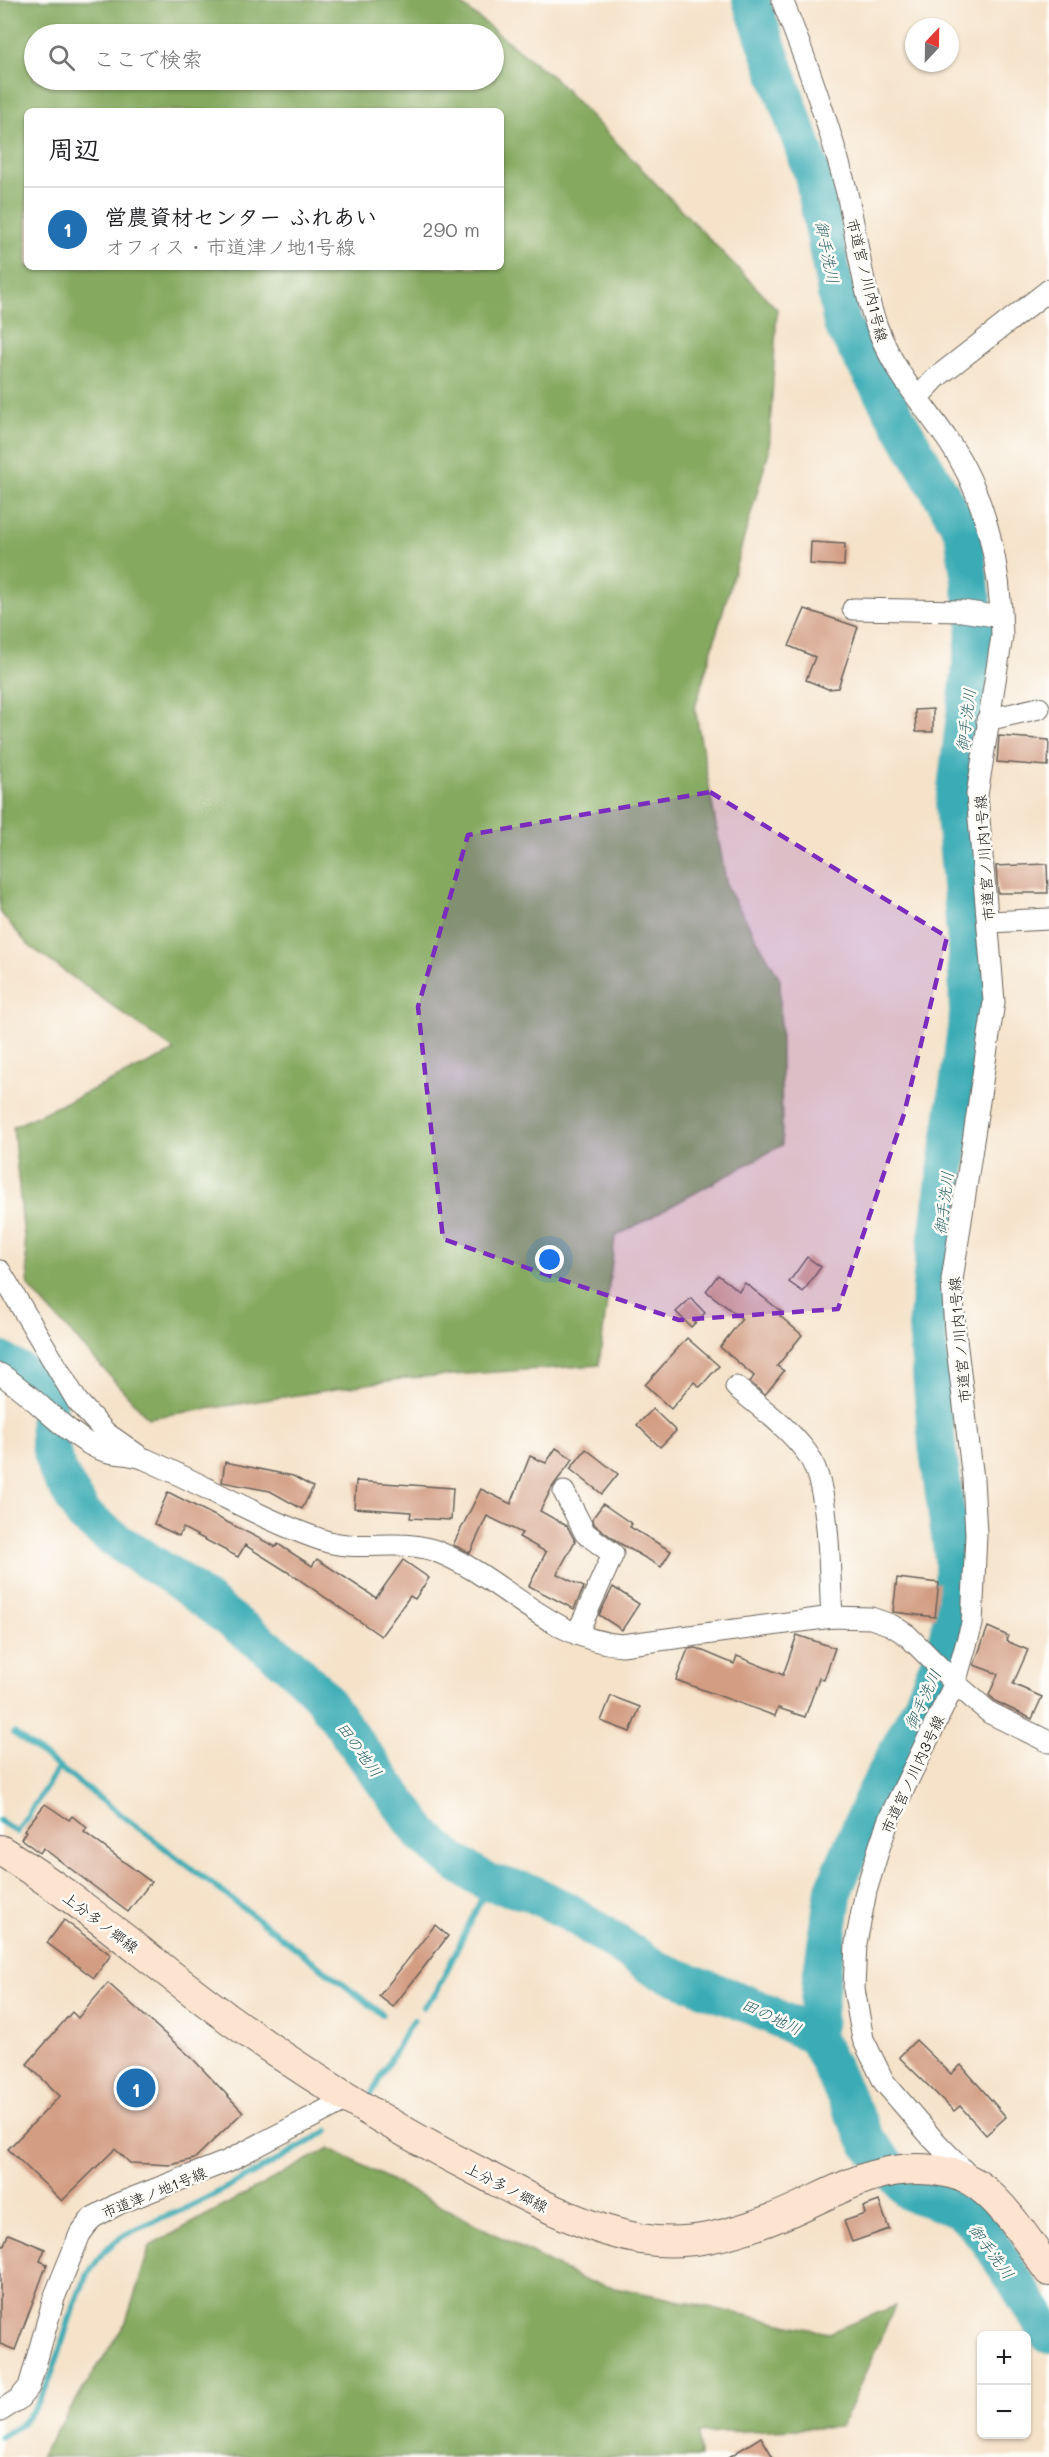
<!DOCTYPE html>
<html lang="ja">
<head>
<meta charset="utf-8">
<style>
  body { margin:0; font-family:Mali,"Klee One",sans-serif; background:#f2f2f2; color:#202124 }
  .controls { position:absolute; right:18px; bottom:18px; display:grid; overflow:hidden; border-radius:9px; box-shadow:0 2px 4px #0004 }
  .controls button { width:54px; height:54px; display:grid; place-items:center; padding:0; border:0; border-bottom:2px solid #e0e0e0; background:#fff; color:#202124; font:30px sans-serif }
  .compass { position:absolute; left:905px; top:18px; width:54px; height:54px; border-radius:50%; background:#fff; box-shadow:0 2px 4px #0004; rotate:22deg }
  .you { position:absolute; left:550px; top:1260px; width:21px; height:21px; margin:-15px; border:4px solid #fff; border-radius:50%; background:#1a73e8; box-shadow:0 0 0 9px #1a73e833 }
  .badge { display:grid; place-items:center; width:39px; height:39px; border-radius:50%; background:#1f6fb2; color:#fff; font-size:20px; font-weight:700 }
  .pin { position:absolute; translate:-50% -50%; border:3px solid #fff; box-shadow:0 2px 6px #0006 }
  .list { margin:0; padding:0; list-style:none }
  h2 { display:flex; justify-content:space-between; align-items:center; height:78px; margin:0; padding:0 24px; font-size:26px }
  h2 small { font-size:20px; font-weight:400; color:#757577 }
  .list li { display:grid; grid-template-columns:39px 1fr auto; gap:18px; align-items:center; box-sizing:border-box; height:84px; padding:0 24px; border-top:2px solid #e0e0e0 }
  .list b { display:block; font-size:22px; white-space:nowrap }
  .list p { margin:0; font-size:20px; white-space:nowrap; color:#757577 }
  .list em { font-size:20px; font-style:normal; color:#757577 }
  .icon { flex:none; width:33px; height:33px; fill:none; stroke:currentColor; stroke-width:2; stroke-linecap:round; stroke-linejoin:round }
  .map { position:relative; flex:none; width:1049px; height:2457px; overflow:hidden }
  .search { position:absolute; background:#fff; box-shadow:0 2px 4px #0004; left:24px; top:24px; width:480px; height:66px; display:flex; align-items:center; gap:15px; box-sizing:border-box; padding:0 21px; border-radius:33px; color:#757577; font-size:22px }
  .panel { position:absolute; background:#fff; box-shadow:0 2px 4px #0004; left:24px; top:108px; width:480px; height:162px; border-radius:9px }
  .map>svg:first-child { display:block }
  .forest { fill:#84a95e; stroke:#50623d; stroke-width:1.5; fill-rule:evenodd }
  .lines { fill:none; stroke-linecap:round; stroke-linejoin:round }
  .stream { stroke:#3bacb5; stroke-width:6 }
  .river { stroke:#3bacb5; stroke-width:38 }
  .building { fill:#d39d83 }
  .minor-casing { stroke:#686159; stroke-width:23 }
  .secondary-casing { stroke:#686159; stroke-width:32 }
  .minor { stroke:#fff; stroke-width:21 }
  .secondary { stroke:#fde4d1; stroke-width:30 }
  .marked { fill:#7b2cbf; fill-opacity:0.2; stroke:#7b2cbf; stroke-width:4.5; stroke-dasharray:12 8; stroke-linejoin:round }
  .labels { text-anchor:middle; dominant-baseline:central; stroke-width:5; stroke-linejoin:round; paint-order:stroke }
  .street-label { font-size:15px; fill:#1c1c1c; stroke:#fdfcf7 }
  .water-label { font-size:16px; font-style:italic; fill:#2c6468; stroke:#fdfcf7 }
</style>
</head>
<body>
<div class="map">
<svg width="1049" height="2457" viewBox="0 0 1049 2457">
  <rect width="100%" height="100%" fill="#fdfcf7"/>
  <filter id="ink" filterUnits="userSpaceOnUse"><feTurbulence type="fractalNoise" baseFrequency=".0167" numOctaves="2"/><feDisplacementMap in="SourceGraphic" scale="12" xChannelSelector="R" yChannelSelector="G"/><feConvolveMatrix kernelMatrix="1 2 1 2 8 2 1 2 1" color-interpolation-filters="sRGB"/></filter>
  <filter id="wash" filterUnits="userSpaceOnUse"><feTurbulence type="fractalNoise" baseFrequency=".008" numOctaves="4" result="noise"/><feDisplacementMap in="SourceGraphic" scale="24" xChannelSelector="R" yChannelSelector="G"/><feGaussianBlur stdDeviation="1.35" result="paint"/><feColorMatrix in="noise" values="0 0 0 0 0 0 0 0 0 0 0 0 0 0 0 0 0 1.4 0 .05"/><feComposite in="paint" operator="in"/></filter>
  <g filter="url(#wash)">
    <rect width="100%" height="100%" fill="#f5e2c9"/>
    <!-- forest -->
    <g class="forest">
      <path d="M0,0H456L555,79L777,309L769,451L695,708L727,887L780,979L782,1145L615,1237L599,1365L407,1378L148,1418L29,1287L13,1127L175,1051L28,945L0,912ZM34,34H494V80H34ZM27,111H501V267H27Z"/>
      <path d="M329,2148L583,2280L828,2333L895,2306L841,2427L699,2433L700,2457H40L126,2322L150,2246Z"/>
    </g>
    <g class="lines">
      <!-- stream -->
      <g class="stream">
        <path d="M14,1733L382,2014"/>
        <path d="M0,1821L17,1832L58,1769"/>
        <path d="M423,2007L436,1993L489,1883"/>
        <path d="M368,2100L406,2031L414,2020"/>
        <path d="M0,2436C6,2432 15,2430 20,2425C65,2384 61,2300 103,2253C125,2227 166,2219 195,2204C240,2182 284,2156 328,2131"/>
      </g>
      <!-- river -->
      <g class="river">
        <path d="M751,0L813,175L842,324L963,532L976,625L954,805L966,944L968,1014L933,1266L927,1327L937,1445L953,1559V1615L945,1647L922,1704L872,1800L834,1889L821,1979L816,2037L868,2142L911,2193L960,2209L988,2239L1049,2335"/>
        <path d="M0,1360L25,1374L48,1400L49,1443L58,1472L84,1516L118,1542L175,1578L288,1663L320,1694L422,1834L453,1861L489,1883L529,1892L569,1912L656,1969L750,2005L816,2037"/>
      </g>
    </g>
    <g id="blocks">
      <!-- building -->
      <g class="building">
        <path d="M811,542L845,544L844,566L810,564Z"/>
        <path d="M805,609L858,627L838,688L828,689L806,680L815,657L789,646Z"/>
        <path d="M933,709V732H916L915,710Z"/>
        <path d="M999,736L1049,740L1048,766L997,762Z"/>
        <path d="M1047,864L1048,893H998L996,866Z"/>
        <path d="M807,1257L821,1267L803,1292L789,1282Z"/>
        <path d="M718,1275L739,1291L745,1283L783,1313L780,1316L802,1335L777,1366L784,1371L765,1395L750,1382L754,1376L720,1347L742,1319L706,1291Z"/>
        <path d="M691,1298L705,1313L691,1327L676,1312Z"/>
        <path d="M687,1338L719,1366L700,1387L694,1382L671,1409L645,1385Z"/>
        <path d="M653,1409L676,1431L660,1447L637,1425Z"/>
        <path d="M556,1448L573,1459L553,1486L540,1511L567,1526L575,1541L557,1574L584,1587L574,1609L529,1586L546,1552L519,1537L522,1533L487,1516L470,1553L453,1545L481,1489L511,1504L530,1456L546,1463Z"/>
        <path d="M586,1449L618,1474L602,1494L570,1469Z"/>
        <path d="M225,1462L293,1476L313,1487L302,1509L270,1491L222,1482Z"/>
        <path d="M356,1481L453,1488L451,1520L410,1518L411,1512L354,1508Z"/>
        <path d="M168,1492L276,1547L278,1544L312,1566L317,1559L376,1598L403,1560L429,1578L415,1599L410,1596L381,1636L294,1576L245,1545L238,1557L183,1528L179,1536L154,1524Z"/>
        <path d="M603,1504L632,1524L630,1527L671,1551L661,1567L621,1544L595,1525L592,1519Z"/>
        <path d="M897,1578L939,1583L935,1617L893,1612Z"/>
        <path d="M613,1587L639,1604L622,1630L599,1615Z"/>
        <path d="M988,1627L1008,1636L1006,1641L1028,1650L1013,1684L1042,1697L1032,1719L997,1702L989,1695L998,1674L974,1665Z"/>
        <path d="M797,1635L835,1648L824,1680L819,1678L805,1717L778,1708L775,1716L676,1680L688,1649L696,1648L734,1664L737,1656L783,1675Z"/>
        <path d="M611,1696L640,1707L630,1732L601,1721Z"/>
        <path d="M45,1804L69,1820L72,1816L87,1828L84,1832L151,1882L128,1912L43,1848L40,1853L21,1839L26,1831L24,1830Z"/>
        <path d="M64,1920L111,1955L94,1978L47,1943Z"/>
        <path d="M435,1925L448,1936L393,2007L379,1996Z"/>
        <path d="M108,1983L193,2059L243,2112L194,2159L171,2165L130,2163L115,2149L62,2201L8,2149L60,2096L27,2064L72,2012L78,2018Z"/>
        <path d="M916,2040L951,2074L961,2065L1006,2117L986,2135L960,2106L954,2111L899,2057Z"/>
        <path d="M879,2201L889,2229L852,2242L844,2221L865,2214L863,2207Z"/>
        <path d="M8,2234L45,2249L40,2261L47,2264L15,2350L0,2344V2244L4,2245Z"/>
        <path d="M761,2437L773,2457H729Z"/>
      </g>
    </g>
  </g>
  <g filter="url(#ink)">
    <use href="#blocks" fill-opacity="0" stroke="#686159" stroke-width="1.5"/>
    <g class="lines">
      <defs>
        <g id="minor">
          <path d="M782,0C807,62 829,124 846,189C857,235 861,283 877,327C895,374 921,401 949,442C987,497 1001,570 1002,636L977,795L994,1002L952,1280L955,1332L973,1479L976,1534L972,1624L955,1683L889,1819L880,1845L866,1891L856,1943L854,1989L863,2039L884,2082L932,2138L972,2179"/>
          <path d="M917,398L937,377L1049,290"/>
          <path d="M853,609L962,611L1001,617"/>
          <path d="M987,720L1039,708"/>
          <path d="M989,922L1049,919"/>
          <path d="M0,1271L77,1401L106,1433L139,1456"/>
          <path d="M0,1374C32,1394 56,1424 89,1444C110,1457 125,1451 145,1459C205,1485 260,1519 322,1540C359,1553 401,1537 438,1552C502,1577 550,1640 622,1645L832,1617L871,1618L891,1625L907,1635L955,1683L990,1713L1049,1742"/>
          <path d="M736,1387C760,1407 789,1428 807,1453C831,1486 829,1576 832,1617"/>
          <path d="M564,1492L585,1533L613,1554L577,1634"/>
          <path d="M0,2411L19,2399L29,2387L54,2298L80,2234L92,2218L120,2203L228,2161L347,2099"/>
        </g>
        <path id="secondary" d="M0,1850C82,1900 154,1965 232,2021C312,2079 395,2129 483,2174C533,2200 584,2229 641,2239C686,2247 730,2235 772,2219C827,2198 873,2162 934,2170C950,2172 966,2176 979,2186C1007,2207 1029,2243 1049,2271"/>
      </defs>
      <!-- minor casing -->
      <use href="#minor" class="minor-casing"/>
      <!-- secondary casing -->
      <use href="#secondary" class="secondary-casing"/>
      <!-- minor -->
      <use href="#minor" class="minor"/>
      <!-- secondary -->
      <use href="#secondary" class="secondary"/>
    </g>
  </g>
  <!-- marked area -->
  <path class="marked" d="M710,792L947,937L904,1114L838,1309L679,1320L443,1239L418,1007L468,835Z"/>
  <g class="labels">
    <!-- street labels -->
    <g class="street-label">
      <text transform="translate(868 280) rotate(76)">市道宮ノ川内1号線</text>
      <text transform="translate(984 858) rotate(-94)">市道宮ノ川内1号線</text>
      <text transform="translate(959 1340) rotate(-95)">市道宮ノ川内1号線</text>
      <text transform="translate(912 1774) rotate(-65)">市道宮ノ川内3号線</text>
      <text transform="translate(101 1922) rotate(37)">上分多ノ郷線</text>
      <text transform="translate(507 2187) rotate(27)">上分多ノ郷線</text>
      <text transform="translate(154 2192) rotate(-22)">市道津ノ地1号線</text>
    </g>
    <!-- water labels -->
    <g class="water-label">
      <text transform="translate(828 252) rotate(79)">御手洗川</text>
      <text transform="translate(965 720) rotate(-83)">御手洗川</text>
      <text transform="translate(943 1203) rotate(-83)">御手洗川</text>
      <text transform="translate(922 1699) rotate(-65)">御手洗川</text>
      <text transform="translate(360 1749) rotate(54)">田の地川</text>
      <text transform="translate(772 2016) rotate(25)">田の地川</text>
      <text transform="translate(992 2251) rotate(54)">御手洗川</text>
    </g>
  </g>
</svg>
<div class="controls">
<button>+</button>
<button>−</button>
</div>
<svg class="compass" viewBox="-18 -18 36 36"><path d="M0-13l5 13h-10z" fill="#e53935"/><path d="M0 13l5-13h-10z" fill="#757577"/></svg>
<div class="you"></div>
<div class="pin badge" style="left:136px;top:2088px">1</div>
<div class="search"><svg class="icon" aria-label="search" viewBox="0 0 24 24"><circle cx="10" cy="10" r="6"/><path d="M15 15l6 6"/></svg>ここで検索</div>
<section class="panel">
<h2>周辺<small></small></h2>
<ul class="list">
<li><span class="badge">1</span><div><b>営農資材センター ふれあい</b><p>オフィス · 市道津ノ地1号線</p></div><em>290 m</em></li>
</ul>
</section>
</div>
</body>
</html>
